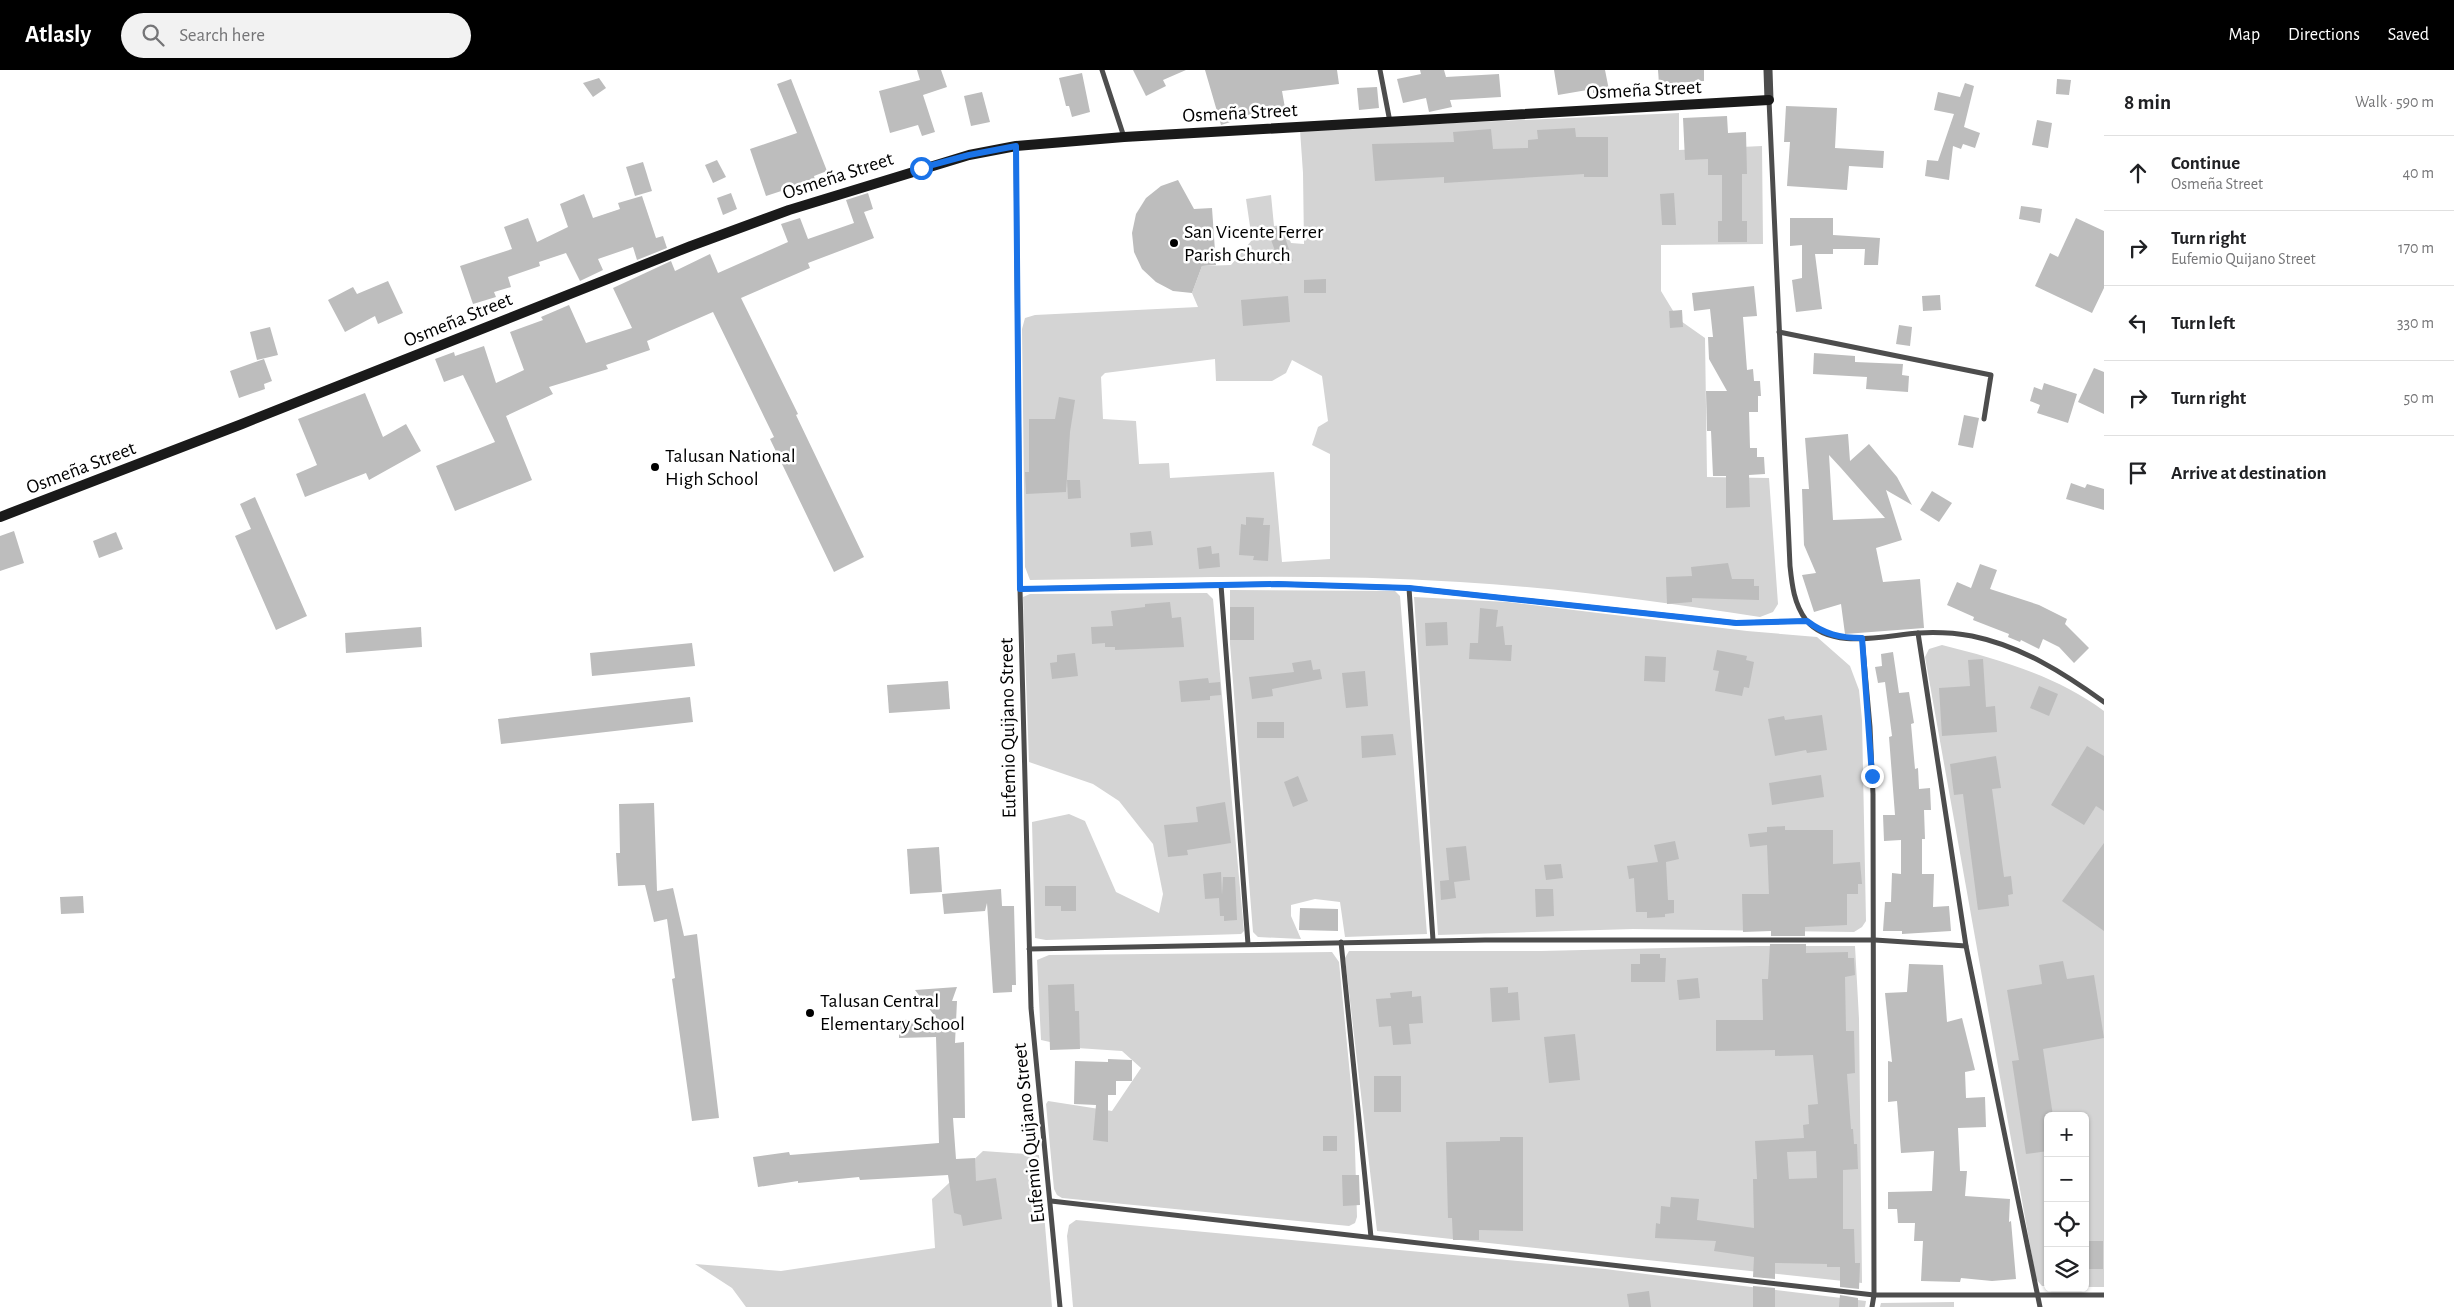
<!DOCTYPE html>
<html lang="en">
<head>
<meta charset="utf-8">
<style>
  body { margin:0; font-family:"Alegreya Sans",sans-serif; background:#f2f2f2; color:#202124 }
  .controls { position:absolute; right:15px; bottom:15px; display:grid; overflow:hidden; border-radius:8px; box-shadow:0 1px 4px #0004 }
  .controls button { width:45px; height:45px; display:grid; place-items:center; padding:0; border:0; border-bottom:1px solid #e0e0e0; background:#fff; color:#202124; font:25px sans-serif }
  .stop { position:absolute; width:15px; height:15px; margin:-11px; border:4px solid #1a73e8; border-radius:50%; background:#fff }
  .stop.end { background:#1a73e8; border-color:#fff; box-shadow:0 1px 5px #0008 }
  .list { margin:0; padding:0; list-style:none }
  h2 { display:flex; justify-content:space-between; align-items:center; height:65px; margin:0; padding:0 20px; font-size:21px }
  h2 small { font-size:16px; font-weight:400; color:#757577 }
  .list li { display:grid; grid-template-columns:32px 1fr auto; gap:15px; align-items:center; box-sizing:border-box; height:75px; padding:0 20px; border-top:1px solid #e0e0e0 }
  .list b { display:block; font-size:19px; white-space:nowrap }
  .list p { margin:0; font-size:16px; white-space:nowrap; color:#757577 }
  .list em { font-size:16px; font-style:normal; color:#757577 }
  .icon { flex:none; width:28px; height:28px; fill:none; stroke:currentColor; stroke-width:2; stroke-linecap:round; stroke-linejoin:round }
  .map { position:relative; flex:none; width:2104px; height:1237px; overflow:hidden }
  header { display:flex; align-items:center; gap:30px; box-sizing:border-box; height:70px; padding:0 25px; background:#000; color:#fff }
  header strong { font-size:24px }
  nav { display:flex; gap:28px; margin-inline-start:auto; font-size:18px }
  .search { width:350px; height:45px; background:#f2f2f2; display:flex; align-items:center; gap:12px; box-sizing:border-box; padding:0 18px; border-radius:28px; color:#757577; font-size:19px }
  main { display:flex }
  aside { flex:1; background:#fff }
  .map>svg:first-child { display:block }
  .green { fill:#d4d4d4; fill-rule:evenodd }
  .building { fill:#bdbdbd; fill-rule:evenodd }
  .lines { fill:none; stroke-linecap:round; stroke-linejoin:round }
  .minor { stroke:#4d4d4d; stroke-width:5 }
  .tertiary { stroke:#4d4d4d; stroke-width:9 }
  .secondary { stroke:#1a1a1a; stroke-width:10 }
  .route { stroke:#1a73e8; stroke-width:6 }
  .poi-dot { fill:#000; stroke:#fff; stroke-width:2 }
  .labels { text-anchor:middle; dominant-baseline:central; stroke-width:5; stroke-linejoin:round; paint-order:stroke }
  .street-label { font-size:20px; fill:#000; stroke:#fff }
  .poi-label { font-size:20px; fill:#000; stroke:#fff; text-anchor:start }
</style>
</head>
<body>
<header>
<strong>Atlasly</strong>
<div class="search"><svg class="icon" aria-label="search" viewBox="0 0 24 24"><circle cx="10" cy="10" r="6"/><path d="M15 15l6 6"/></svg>Search here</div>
<nav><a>Map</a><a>Directions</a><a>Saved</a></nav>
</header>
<main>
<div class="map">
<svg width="2104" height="1237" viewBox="0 0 2104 1237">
  <rect width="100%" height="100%" fill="#fff"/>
  <!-- green -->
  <g class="green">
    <path d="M1679,43V80L1762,76L1763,174L1661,175V221L1678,249L1705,268L1707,407L1769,408L1778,534L1773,542L1760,547C1661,532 1561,518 1460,512C1317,503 1173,508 1030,510L1025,497L1022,259L1025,248L1035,245L1198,237L1192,223L1202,196L1231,195L1252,170L1246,129L1271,125L1274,156L1284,155L1291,173L1304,174L1303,103L1300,60ZM1215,289L1216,311H1272L1286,303L1292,290L1322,306L1328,351L1318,357L1312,375L1330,384V489L1282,492L1274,402L1170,408L1169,393L1139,394L1136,351L1103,349L1101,307L1105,303Z"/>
    <path d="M1230,520L1395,521L1400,526L1427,864L1345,867L1340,832L1315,829L1291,835V846L1301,869L1258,867L1253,862L1230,574Z"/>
    <path d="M1207,523L1213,529L1244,861L1241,864L1046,870L1035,868L1032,752L1069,744L1085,751L1116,822L1159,843L1163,824L1153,774L1119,731L1093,714L1029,692L1023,527L1030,524Z"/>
    <path d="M1414,527L1507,532L1747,561L1817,567L1850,596L1859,620L1862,650L1866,851L1862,857L1854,862L1633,859L1438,865Z"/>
    <path d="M1942,575C1998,589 2057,606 2104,641V1217H2085V1046H2048V1216H2042L2036,1209L1925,587L1929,579Z"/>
    <path d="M1750,876H1855L1859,949L1862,1213L1377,1161L1345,888L1349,881H1541Z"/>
    <path d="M1332,882L1339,892L1354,1046L1357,1147L1355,1153L1349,1156L1062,1128L1057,1125L1054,1119L1046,1034L1048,1031L1112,1041L1141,998L1122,981L1077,978L1041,970L1037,890L1049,885Z"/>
    <path d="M983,1081L1039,1085L1052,1237H746L732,1218L695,1194L781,1201L935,1178L932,1129Z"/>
    <path d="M1076,1150L1605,1199L1866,1231L1865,1237H1073L1067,1166L1069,1155Z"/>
    <path d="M1954,1232V1237H1880L1881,1233Z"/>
  </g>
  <!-- building -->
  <g class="building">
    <path d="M917,0H941L947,17L923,25L935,62L922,66L918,55L890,63L879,21L920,10Z"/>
    <path d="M1133,0H1186L1163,10L1166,16L1146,26Z"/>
    <path d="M1205,0H1337L1339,14L1282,21L1285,38L1242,46L1243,48L1221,55Z"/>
    <path d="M1420,0H1444L1446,7L1499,4L1501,27L1450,30L1452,37L1429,42L1426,28L1403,33L1397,9L1421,4Z"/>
    <path d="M1554,0H1605L1609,20L1593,23V19L1558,25Z"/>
    <path d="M1658,0H1704V11L1659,14Z"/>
    <path d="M1082,3L1090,42L1072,47L1069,36H1066L1059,8Z"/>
    <path d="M599,8L606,18L593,27L583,13Z"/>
    <path d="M791,9L827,101L814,106L815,110L766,126L750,79L797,63L777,14Z"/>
    <path d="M2057,9L2071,10L2069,25L2056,24Z"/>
    <path d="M1965,13L1974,16L1964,57L1980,63L1975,78L1963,74L1961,79L1953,76L1949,110L1925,106L1927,90L1938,91L1954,44L1934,40L1938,22L1960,27Z"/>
    <path d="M1377,17L1379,38L1359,40L1357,18Z"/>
    <path d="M982,22L990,52L971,56L964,26Z"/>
    <path d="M1786,36L1837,38L1835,78L1884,81L1883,98L1849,96L1847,120L1787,116L1790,72H1784Z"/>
    <path d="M1727,46L1728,63L1746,62L1747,104H1742V151H1747V172H1718V151H1722V105H1708V89L1685,90L1683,48Z"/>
    <path d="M2037,50L2052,53L2048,78L2032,75Z"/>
    <path d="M1575,58L1576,67H1608V107H1584V104L1444,113V107L1375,111L1372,74L1454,72L1453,62L1491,59L1493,79L1528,78V70L1538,69L1537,60Z"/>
    <path d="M717,90L726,107L713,113L705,95Z"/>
    <path d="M643,92L652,121L635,126L626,97Z"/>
    <path d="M1178,110L1194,139L1212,138L1216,195L1202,196L1192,223L1173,221L1156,212L1142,199L1134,182L1132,163L1136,144L1146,128L1161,116Z"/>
    <path d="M731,123L737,139L723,145L717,128Z"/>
    <path d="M868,123L873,139L864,142L874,168L808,193L810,198L741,228L798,344L796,345L864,487L834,502L770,369L774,367L713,242L647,271L650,280L606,295L608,299L549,317L553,324L506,346L532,410L455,441L436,396L495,372L463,305L444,312L435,289L454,282L455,286L484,276L496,313L524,300L510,262L543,250L541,247L569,235L586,273L632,258L613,218L671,191L675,201L710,184L718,203L788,172L781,154L800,148L808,169L854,153L846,130Z"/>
    <path d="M1674,123L1676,155H1662L1660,124Z"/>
    <path d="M584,124L593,148L620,139L618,133L642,126L656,168L663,166L667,178L637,190L633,177L598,189L603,200L580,211L566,183L539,192L540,196L508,207L511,217L494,222L496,227L473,234L460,196L512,179L504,157L528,148L537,172L568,157L560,134Z"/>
    <path d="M2021,136L2042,139L2040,153L2019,149Z"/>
    <path d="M1790,148H1833V165L1880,168L1878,195H1864L1865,179H1833V184H1815L1822,239L1796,242L1792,210L1802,208V175L1790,176Z"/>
    <path d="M2076,148L2104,161V218L2092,243L2035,216L2050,183L2058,187Z"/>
    <path d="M1281,156L1293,191L1280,195L1268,161Z"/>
    <path d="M1326,209V223H1304V210Z"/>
    <path d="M388,211L403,243L378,254L375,246L345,262L328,230L353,217L357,224Z"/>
    <path d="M1754,216L1757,246L1743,247L1747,300L1753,299L1754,311H1760L1761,326H1758V342H1749L1750,378H1757V387H1764L1765,404L1749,405L1750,437L1726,438V406H1713L1711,361H1707L1706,321H1727L1709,289L1708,267H1713L1710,239L1694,241L1692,223Z"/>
    <path d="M1940,225L1941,240L1923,241L1922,226Z"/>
    <path d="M1288,226L1290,252L1243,256L1241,230Z"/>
    <path d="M1682,240L1683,257L1670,258L1669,241Z"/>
    <path d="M1899,255L1912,257L1910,276L1896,274Z"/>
    <path d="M270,257L278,285L257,290L250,262Z"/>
    <path d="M1814,283L1855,286V292L1903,294L1902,305L1909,306L1908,322L1866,319L1867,307L1813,304Z"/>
    <path d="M264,289L272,311L264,314L265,319L239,328L230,301Z"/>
    <path d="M2094,298L2104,302V344L2078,332Z"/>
    <path d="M2044,313L2077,324L2068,353L2037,343L2040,335L2030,331L2034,317L2042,320Z"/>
    <path d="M365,323L383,367L406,354L421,381L369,410L366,403L305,427L296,404L317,395L298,349Z"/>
    <path d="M1059,327L1075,330L1070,362L1066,422L1026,424L1025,402H1029V349H1055Z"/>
    <path d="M1964,345L1979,348L1973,378L1958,375Z"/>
    <path d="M1848,364L1850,391L1869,374L1897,407L1912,435L1886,420L1902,470L1876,478L1883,512L1920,509L1924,558L1845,564L1841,534L1814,542L1802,505L1816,503L1804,475L1802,419H1809L1805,368ZM1829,385L1841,398L1885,448L1833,450Z"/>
    <path d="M1067,410H1080L1081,428L1068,429Z"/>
    <path d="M2071,413L2085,418L2087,414L2104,419V440L2066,429Z"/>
    <path d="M1932,421L1952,433L1939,452L1920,440Z"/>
    <path d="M255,427L307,546L276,560L235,466L251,459L240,434Z"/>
    <path d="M1246,447L1264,448L1263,455H1270L1268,491L1253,490L1254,486L1239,485L1241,454L1246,455Z"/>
    <path d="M14,461L24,493L0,501V466Z"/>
    <path d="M1151,461L1153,475L1131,477L1130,463Z"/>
    <path d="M116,462L123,479L99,488L93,471Z"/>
    <path d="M1211,476L1212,484L1219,483L1220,497L1199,499L1197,478Z"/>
    <path d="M1728,493L1732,509H1754V516H1759V530L1692,528V532L1667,534L1666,507L1692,506L1691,497Z"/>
    <path d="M1980,494L1997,500L1990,519L2039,535L2067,549L2065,554L2089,578L2074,593L2059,577L2043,569L2039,579L2021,570L2020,572L2008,567L2009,564L1973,550L1974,547L1947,535L1957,512L1971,518Z"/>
    <path d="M1170,532L1172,548L1181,547L1184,577L1115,580V577H1105V573L1092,574L1091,557L1113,556L1111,541L1145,537V534Z"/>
    <rect x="1230" y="537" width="24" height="33"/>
    <path d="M1480,538L1498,540L1496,557L1503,556L1505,575H1512L1511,591L1469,589L1470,573H1478Z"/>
    <path d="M1447,552L1448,575L1426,576L1425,553Z"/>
    <path d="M421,557L422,577L346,583L345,563Z"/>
    <path d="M692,573L695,596L592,606L590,583Z"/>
    <path d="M1717,580L1747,586L1746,590L1754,592L1749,618L1744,617L1742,626L1715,621L1719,601L1713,600Z"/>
    <path d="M1893,582L1899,623L1909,622L1914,653L1911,654L1915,699L1918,698L1919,719L1930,718L1931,740H1924L1925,769H1922V804H1934L1933,837L1949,836L1951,861L1902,864V861H1883L1885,832H1891L1892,803L1901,804V770L1884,771L1883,745H1895L1889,667L1892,666L1885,612L1878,613L1875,597L1882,596L1881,584Z"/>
    <path d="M1075,583L1078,606L1052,609L1050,593L1057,592V585Z"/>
    <path d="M1645,586L1666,587L1665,612L1644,611Z"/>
    <path d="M1983,589L1986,637L1995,636L1997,662L1942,666L1939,618L1970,616L1968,590Z"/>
    <path d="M1311,590L1313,600L1320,599L1322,609L1272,619L1273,626L1252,629L1249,607L1294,602L1292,593Z"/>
    <path d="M1365,601L1368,636L1346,638L1342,603Z"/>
    <path d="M1208,608L1209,613L1220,612L1221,625L1210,626V630L1181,632L1179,611Z"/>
    <path d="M948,611L950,639L889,643L887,615Z"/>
    <path d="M2039,616L2058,624L2049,646L2030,638Z"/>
    <path d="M690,627L693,652L501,674L498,649Z"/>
    <path d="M1822,645L1827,680L1807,683L1806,680L1775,686L1768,649L1784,646L1785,650Z"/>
    <rect x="1257" y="652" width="27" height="16"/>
    <path d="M1393,664L1396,685L1362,688L1361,666Z"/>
    <path d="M2087,676L2104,686V741L2096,736L2084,755L2051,735Z"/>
    <path d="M1996,686L2001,718L1992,719L2004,807L2011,806L2013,824L2008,825L2009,836L1978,840L1963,724L1954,725L1950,694Z"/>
    <path d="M1821,705L1824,727L1772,735L1769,713Z"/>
    <path d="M1298,706L1308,731L1293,737L1284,712Z"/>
    <path d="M1225,732L1231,773L1187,780L1188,785L1168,787L1164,755L1198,752L1196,737Z"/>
    <path d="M654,733L657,821L673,818L684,866L697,864L719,1048L692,1051L672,909L675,908L667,849L654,852L645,815L618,816L616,783H620L619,734Z"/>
    <path d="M1785,756V760H1833V794L1860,792L1862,814H1858V824H1847V855L1805,857V866H1771V861L1743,862L1742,824H1769L1767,775L1750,777L1748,764L1767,762V757Z"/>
    <path d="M1675,771L1679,789L1666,792L1668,830H1674V843L1665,844V847L1647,848V842H1636L1634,808L1629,809L1627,796L1658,792L1654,775Z"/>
    <path d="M2104,773V861L2062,831Z"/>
    <path d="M1466,776L1470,810L1454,812L1456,828L1441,830L1440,811L1449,810L1446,778Z"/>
    <path d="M939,777L942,822L910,824L907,779Z"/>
    <path d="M1561,794L1563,808L1546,810L1544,795Z"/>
    <path d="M1221,802L1222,825L1223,807H1235L1237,850L1224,851V846H1220L1219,828L1205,829L1203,804Z"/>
    <path d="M1045,816H1076V841H1061V836H1045Z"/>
    <path d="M1001,819L1002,836H1014L1016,915H1012V922L993,923L987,833L985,841L944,844L942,824Z"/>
    <path d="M1535,819H1553L1554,846L1536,847Z"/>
    <path d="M83,826L84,843L61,844L60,827Z"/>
    <path d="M1300,838L1338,839V861L1299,860Z"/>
    <path d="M1770,874H1806V883L1848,882V888H1854L1855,905L1845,907L1846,961H1854L1855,1003L1847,1004L1851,1059H1853L1854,1074H1857L1858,1099L1843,1100V1159H1854L1855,1193H1860L1859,1219L1840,1217V1197H1827V1194L1775,1193V1209L1753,1207L1754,1187L1714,1181L1716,1171L1655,1168L1656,1153L1660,1154L1661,1136L1670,1137L1671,1127L1699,1129L1697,1150L1754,1158L1753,1109H1757L1755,1071L1804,1068L1803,1055L1809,1054L1808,1035L1818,1034L1813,985L1775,986V980L1716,981V950H1763L1762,909H1768ZM1816,1081L1817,1108L1789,1109L1787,1082Z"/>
    <path d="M1640,884H1660V888H1666L1665,912H1631V894H1640Z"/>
    <path d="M2063,891L2067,909L2094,905L2104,968L2043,979L2053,1046H2048V1081L2026,1084L2012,991L2019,990L2007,920L2042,914L2039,895Z"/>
    <path d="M1909,894L1943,895L1947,952L1962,948L1975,1000L1965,1002L1966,1028L1985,1027L1986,1057L1958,1058L1960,1101H1967L1965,1126L2010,1129L2009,1152L2011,1151L2016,1209L1992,1211L1961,1208L1960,1212L1921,1211L1923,1171H1914L1915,1153H1898L1897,1139H1888V1122L1932,1121L1934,1081L1901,1083L1897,1031L1888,1032V991L1892,992L1885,923L1907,922Z"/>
    <path d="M1698,908L1700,928L1679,930L1677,910Z"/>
    <path d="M1074,914L1075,941H1079L1080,979L1050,980L1048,915Z"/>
    <path d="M957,917L952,931H957L955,973L964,972L965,1048H953L956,1089L975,1088L976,1111L996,1108L1002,1149L963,1156L961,1145L954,1143L948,1105L860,1110L859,1107L798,1113V1111L758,1117L753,1087L789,1082L790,1085L939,1073L936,967L899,968V950L937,949L915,920Z"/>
    <path d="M1508,917V923L1518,922L1520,950L1492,952L1490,918Z"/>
    <path d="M1412,921V927L1421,926L1423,953L1409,954L1411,974L1393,975L1391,956L1379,957L1376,929L1391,928L1390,923Z"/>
    <path d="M1575,964L1580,1010L1549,1013L1544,967Z"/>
    <path d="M1108,989L1132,990V1011H1116V1025H1108V1072L1093,1070L1096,1035L1074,1034L1075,991L1108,992Z"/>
    <rect x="1374" y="1006" width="27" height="36"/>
    <rect x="1323" y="1066" width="14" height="15"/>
    <path d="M1500,1067H1523V1161L1479,1160V1170H1453L1452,1148H1448L1446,1072L1500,1071Z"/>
    <path d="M1342,1105H1359L1360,1135L1343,1136Z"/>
    <rect x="2085" y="1171" width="18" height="28"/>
    <path d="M1753,1216L1775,1218V1237H1753Z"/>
    <path d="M1649,1221L1651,1237H1629L1627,1224Z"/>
    <path d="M1840,1225L1858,1228V1237H1839Z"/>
  </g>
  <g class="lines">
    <!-- minor -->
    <g class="minor">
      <path d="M1102,0L1124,67"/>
      <path d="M1380,0L1390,52"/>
      <path d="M1769,30L1790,496C1792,515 1794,534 1806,550C1831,581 1886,565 1919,563C1937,562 1955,563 1972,566C2021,576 2064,603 2104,632"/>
      <path d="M1016,76L1020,519L1031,938L1060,1237"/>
      <path d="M1779,262L1991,305L1984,349"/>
      <path d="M1221,515L1248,874"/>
      <path d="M1409,518L1433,870"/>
      <path d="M1020,519L1278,514L1409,518L1736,553L1807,551"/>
      <path d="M1918,563L1966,876L2040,1237"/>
      <path d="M1862,568L1870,657L1873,724L1874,1225L1872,1237"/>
      <path d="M1341,872L1371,1167"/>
      <path d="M1029,879L1485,870H1875L1966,876"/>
      <path d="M1051,1131L1874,1225H2104"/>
    </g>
    <!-- tertiary -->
    <path class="tertiary" d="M1768,0L1769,30"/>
    <!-- secondary -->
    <path class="secondary" d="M0,447L242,354L691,176L789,140L969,85L1016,76L1124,67L1769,30"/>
  </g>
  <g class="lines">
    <!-- route -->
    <path class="route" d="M921,98L969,85L1016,76L1020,519L1278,514L1409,518L1736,553L1807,551C1824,564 1840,568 1862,568L1872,706"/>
  </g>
  <!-- markers -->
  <g class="poi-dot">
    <circle cx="1174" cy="173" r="5"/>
    <circle cx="655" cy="397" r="5"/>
    <circle cx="810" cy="943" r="5"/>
  </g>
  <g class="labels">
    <!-- street labels -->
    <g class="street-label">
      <text transform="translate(1644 20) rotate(-3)">Osmeña Street</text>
      <text transform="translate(1240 43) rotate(-3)">Osmeña Street</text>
      <text transform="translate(838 106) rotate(-18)">Osmeña Street</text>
      <text transform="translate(458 250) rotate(-22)">Osmeña Street</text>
      <text transform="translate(81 398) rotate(-21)">Osmeña Street</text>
      <text transform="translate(1008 658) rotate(-91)">Eufemio Quijano Street</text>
      <text transform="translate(1029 1063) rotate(-96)">Eufemio Quijano Street</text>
    </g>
    <!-- poi labels -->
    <g class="poi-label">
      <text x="1184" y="162">San Vicente Ferrer<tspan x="1184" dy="23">Parish Church</tspan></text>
      <text x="665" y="386">Talusan National<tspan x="665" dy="23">High School</tspan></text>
      <text x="820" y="931">Talusan Central<tspan x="820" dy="23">Elementary School</tspan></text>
    </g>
  </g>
</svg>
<div class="controls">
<button>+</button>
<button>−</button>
<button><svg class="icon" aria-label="locate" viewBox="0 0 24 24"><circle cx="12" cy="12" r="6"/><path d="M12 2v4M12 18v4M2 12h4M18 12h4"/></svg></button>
<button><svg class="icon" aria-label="layers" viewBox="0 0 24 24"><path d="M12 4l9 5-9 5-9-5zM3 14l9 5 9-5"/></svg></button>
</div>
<div class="stop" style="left:921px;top:98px"></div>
<div class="stop end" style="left:1872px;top:706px"></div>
</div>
<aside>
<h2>8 min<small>Walk · 590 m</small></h2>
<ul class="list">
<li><svg class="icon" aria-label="ahead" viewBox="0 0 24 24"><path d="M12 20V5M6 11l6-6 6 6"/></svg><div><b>Continue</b><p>Osmeña Street</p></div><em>40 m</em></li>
<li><svg class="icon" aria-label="right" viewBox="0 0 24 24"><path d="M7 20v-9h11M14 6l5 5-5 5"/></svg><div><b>Turn right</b><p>Eufemio Quijano Street</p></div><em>170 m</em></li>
<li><svg class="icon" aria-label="left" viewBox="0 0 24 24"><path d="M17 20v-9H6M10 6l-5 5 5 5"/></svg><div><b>Turn left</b></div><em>330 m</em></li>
<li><svg class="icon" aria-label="right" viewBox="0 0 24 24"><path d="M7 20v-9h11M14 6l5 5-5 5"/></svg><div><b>Turn right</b></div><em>50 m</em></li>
<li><svg class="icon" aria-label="arrive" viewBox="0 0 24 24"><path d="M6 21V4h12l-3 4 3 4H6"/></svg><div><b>Arrive at destination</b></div></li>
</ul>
</aside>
</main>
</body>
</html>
